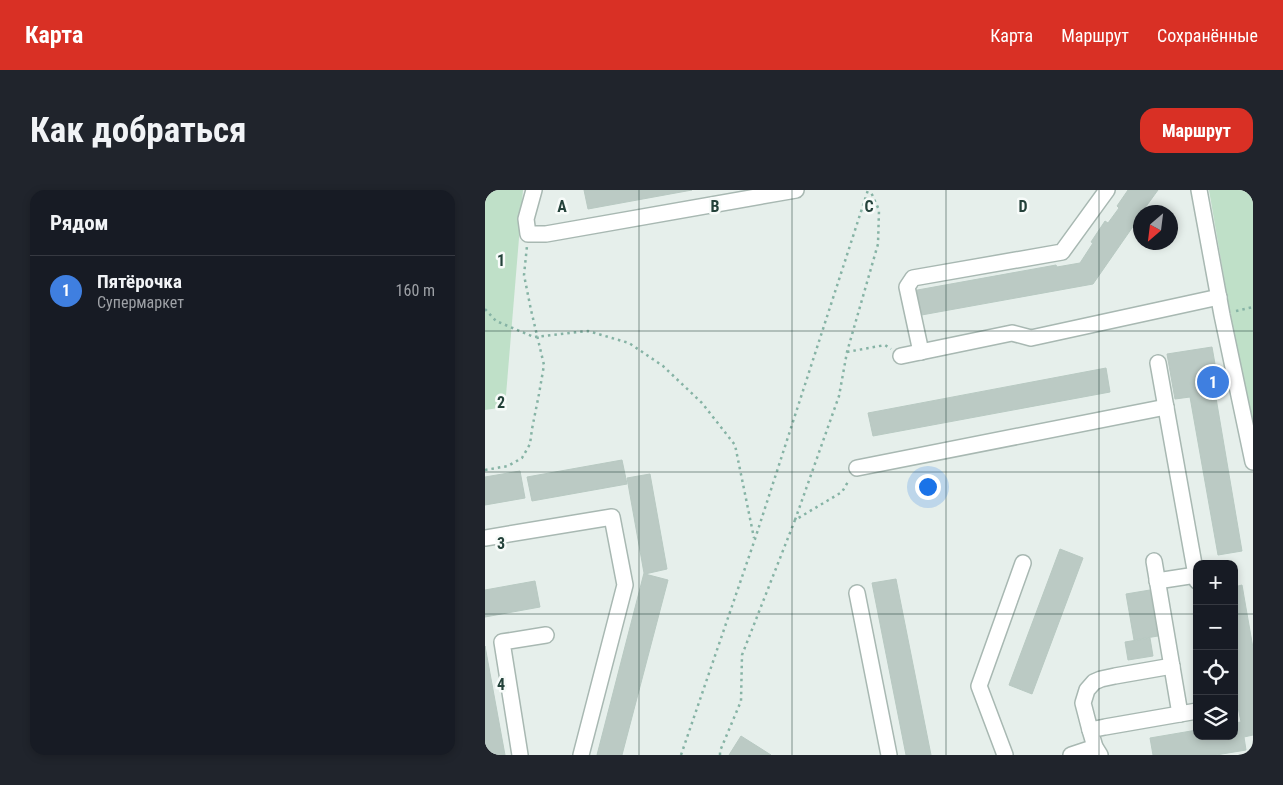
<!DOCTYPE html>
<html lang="ru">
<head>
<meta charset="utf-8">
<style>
  body { margin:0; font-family:"Roboto Condensed",sans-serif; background:#20242c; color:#f1f3f6 }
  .controls { position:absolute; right:15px; bottom:15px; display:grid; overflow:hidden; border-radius:10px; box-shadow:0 2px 8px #0003 }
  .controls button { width:45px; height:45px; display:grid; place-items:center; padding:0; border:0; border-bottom:1px solid #363941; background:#171b24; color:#f1f3f6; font:25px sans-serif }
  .compass { position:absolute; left:648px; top:15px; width:45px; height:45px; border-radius:50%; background:#171b24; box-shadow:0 2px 8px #0003; rotate:208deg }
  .you { position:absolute; left:442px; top:296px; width:18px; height:18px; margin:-12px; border:4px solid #fff; border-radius:50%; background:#1a73e8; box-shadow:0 0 0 8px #1a73e833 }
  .badge { display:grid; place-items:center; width:32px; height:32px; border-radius:50%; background:#d93025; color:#fff; font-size:16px; font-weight:700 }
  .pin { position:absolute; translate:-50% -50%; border:2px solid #fff; box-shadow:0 1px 5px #0006 }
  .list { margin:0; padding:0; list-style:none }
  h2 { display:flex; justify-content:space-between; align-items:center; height:65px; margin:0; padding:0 20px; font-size:21px }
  h2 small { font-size:16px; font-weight:400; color:#9ea1a6 }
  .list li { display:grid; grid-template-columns:32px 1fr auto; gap:15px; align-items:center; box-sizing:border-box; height:70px; padding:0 20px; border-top:1px solid #363941 }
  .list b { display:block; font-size:19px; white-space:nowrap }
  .list p { margin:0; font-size:16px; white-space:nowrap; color:#9ea1a6 }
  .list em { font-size:16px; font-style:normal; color:#9ea1a6 }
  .icon { flex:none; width:28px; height:28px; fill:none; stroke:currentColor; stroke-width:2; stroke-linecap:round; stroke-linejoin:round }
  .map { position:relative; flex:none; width:768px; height:565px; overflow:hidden; border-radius:15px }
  header { display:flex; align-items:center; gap:30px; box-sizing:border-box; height:70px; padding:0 25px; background:#d93025; color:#fff }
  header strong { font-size:24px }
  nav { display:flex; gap:28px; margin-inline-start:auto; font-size:18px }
  .intro { display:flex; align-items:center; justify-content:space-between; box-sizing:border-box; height:120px; padding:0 30px }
  h1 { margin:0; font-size:35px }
  .button { padding:12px 22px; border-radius:15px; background:#d93025; color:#fff; font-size:18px; font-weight:700 }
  main { display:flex; gap:30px; padding:0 30px }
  aside { flex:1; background:#171b24; border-radius:15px; box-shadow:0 2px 8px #0003 }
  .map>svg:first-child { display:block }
  .green { fill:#bfe0c8 }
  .building { fill:#bbcac4; stroke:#b8c9c2 }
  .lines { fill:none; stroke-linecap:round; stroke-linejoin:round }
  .minor-casing { stroke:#a8b8b2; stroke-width:18 }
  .path { stroke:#86b3a5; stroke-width:2.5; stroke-dasharray:2.5 4; stroke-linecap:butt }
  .minor { stroke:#fff; stroke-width:15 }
  .grid { fill:none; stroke:#24423a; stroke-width:1; stroke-opacity:0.55 }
  .grid-label { font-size:16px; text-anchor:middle; font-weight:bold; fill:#24423a; stroke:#f7fbf9; stroke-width:5; stroke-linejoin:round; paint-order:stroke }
</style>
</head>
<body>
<header>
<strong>Карта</strong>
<nav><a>Карта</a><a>Маршрут</a><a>Сохранённые</a></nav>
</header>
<div class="intro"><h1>Как добраться</h1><a class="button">Маршрут</a></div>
<main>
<aside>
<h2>Рядом<small></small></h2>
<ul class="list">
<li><span class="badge" style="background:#3f7fe0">1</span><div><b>Пятёрочка</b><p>Супермаркет</p></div><em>160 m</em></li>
</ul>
</aside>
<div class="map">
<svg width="768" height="565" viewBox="0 0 768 565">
  <rect width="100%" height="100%" fill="#e6efeb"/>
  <!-- green -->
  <g class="green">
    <path d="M0,0H38L20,217L0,220Z"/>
    <path d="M724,0H768V232L744,117Z"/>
  </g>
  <!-- building -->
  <g class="building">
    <path d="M99,0H207L103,19Z"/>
    <path d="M643,0H673L657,22H656V25L608,94L431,126L427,101L571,75L572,77L595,73L608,53L606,52L620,31L623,33L634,18L632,16Z"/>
    <path d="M727,157L733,191L739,190L741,201L730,202L757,361L733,365L705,207L690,209L682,164Z"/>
    <path d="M621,178L625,202L388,246L383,223Z"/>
    <path d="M137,270L142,294L47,311L42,287Z"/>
    <path d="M35,281L40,308L0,315V287Z"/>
    <path d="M165,284L182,379L160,384L183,390L137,565H112L159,383L142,288Z"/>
    <path d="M575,359L598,368L547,504L524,495Z"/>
    <path d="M411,389L446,565H421L387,393Z"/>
    <path d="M50,391L55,417L0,427V400Z"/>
    <path d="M757,395L768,458V545L759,547L761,560L731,565H668L665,548L712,540V546H749V533L756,532L749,497V397Z"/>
    <path d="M665,400L673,446L649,450L641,404Z"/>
    <path d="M665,448L668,466L643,470L640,452Z"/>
    <path d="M0,456L20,565H0Z"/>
    <path d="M256,546L286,565H244Z"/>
  </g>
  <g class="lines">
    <defs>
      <g id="minor">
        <path d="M49,0L41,29L43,44H61L311,0"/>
        <path d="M714,0L737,125L768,272"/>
        <path d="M436,162L422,97L428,88L577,62L622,0"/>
        <path d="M416,166L527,143L546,148L734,107"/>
        <path d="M673,173L712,391"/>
        <path d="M372,278L681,217"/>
        <path d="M0,348L127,327L140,395L96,565"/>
        <path d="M669,371L695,524"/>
        <path d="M672,391L711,385"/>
        <path d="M372,403L404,565"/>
        <path d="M605,540L598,513L602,500L609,492L616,489L630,486L687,476"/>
        <path d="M35,565L17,452L61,445"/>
        <path d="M520,565L494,496L538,373"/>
        <path d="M586,565L610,557"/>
        <path d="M615,565L610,557L605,540L620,537L712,521"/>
      </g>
    </defs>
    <!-- minor casing -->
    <use href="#minor" class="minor-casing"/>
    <!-- path -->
    <g class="path">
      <path d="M0,119L11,131L49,147L103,141L144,153L178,176L217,213L250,255L269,348"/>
      <path d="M751,121L768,117"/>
      <path d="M362,162L400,155L406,159"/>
      <path d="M0,280L23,276L37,268L45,254L47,239L54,204L59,175L46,120L39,85L42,56"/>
      <path d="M310,330L354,206L362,162L393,54L394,20L385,0"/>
      <path d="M196,565L270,349L383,0"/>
      <path d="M235,565V561L256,511L257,465L310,330L357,302L364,290"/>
    </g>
    <!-- minor -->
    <use href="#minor" class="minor"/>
  </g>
  <!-- grid -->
  <path class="grid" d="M154,0V565M307,0V565M461,0V565M614,0V565M0,141H768M0,282H768M0,424H712M749,424H768"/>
  <g class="grid-label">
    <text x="77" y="22">A</text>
    <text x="230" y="22">B</text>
    <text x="384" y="22">C</text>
    <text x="538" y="22">D</text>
    <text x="16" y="76">1</text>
    <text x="16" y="218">2</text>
    <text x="16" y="359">3</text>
    <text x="16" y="500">4</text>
  </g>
</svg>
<div class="controls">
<button>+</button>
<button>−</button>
<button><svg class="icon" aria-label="locate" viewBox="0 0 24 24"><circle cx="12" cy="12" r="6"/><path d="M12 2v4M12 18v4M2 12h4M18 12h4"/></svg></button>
<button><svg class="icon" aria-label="layers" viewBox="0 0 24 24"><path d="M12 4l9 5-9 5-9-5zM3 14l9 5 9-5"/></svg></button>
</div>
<svg class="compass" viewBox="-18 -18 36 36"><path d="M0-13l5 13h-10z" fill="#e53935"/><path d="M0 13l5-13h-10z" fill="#9ea1a6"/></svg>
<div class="you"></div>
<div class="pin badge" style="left:728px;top:192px;background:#3f7fe0">1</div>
</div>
</main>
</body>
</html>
